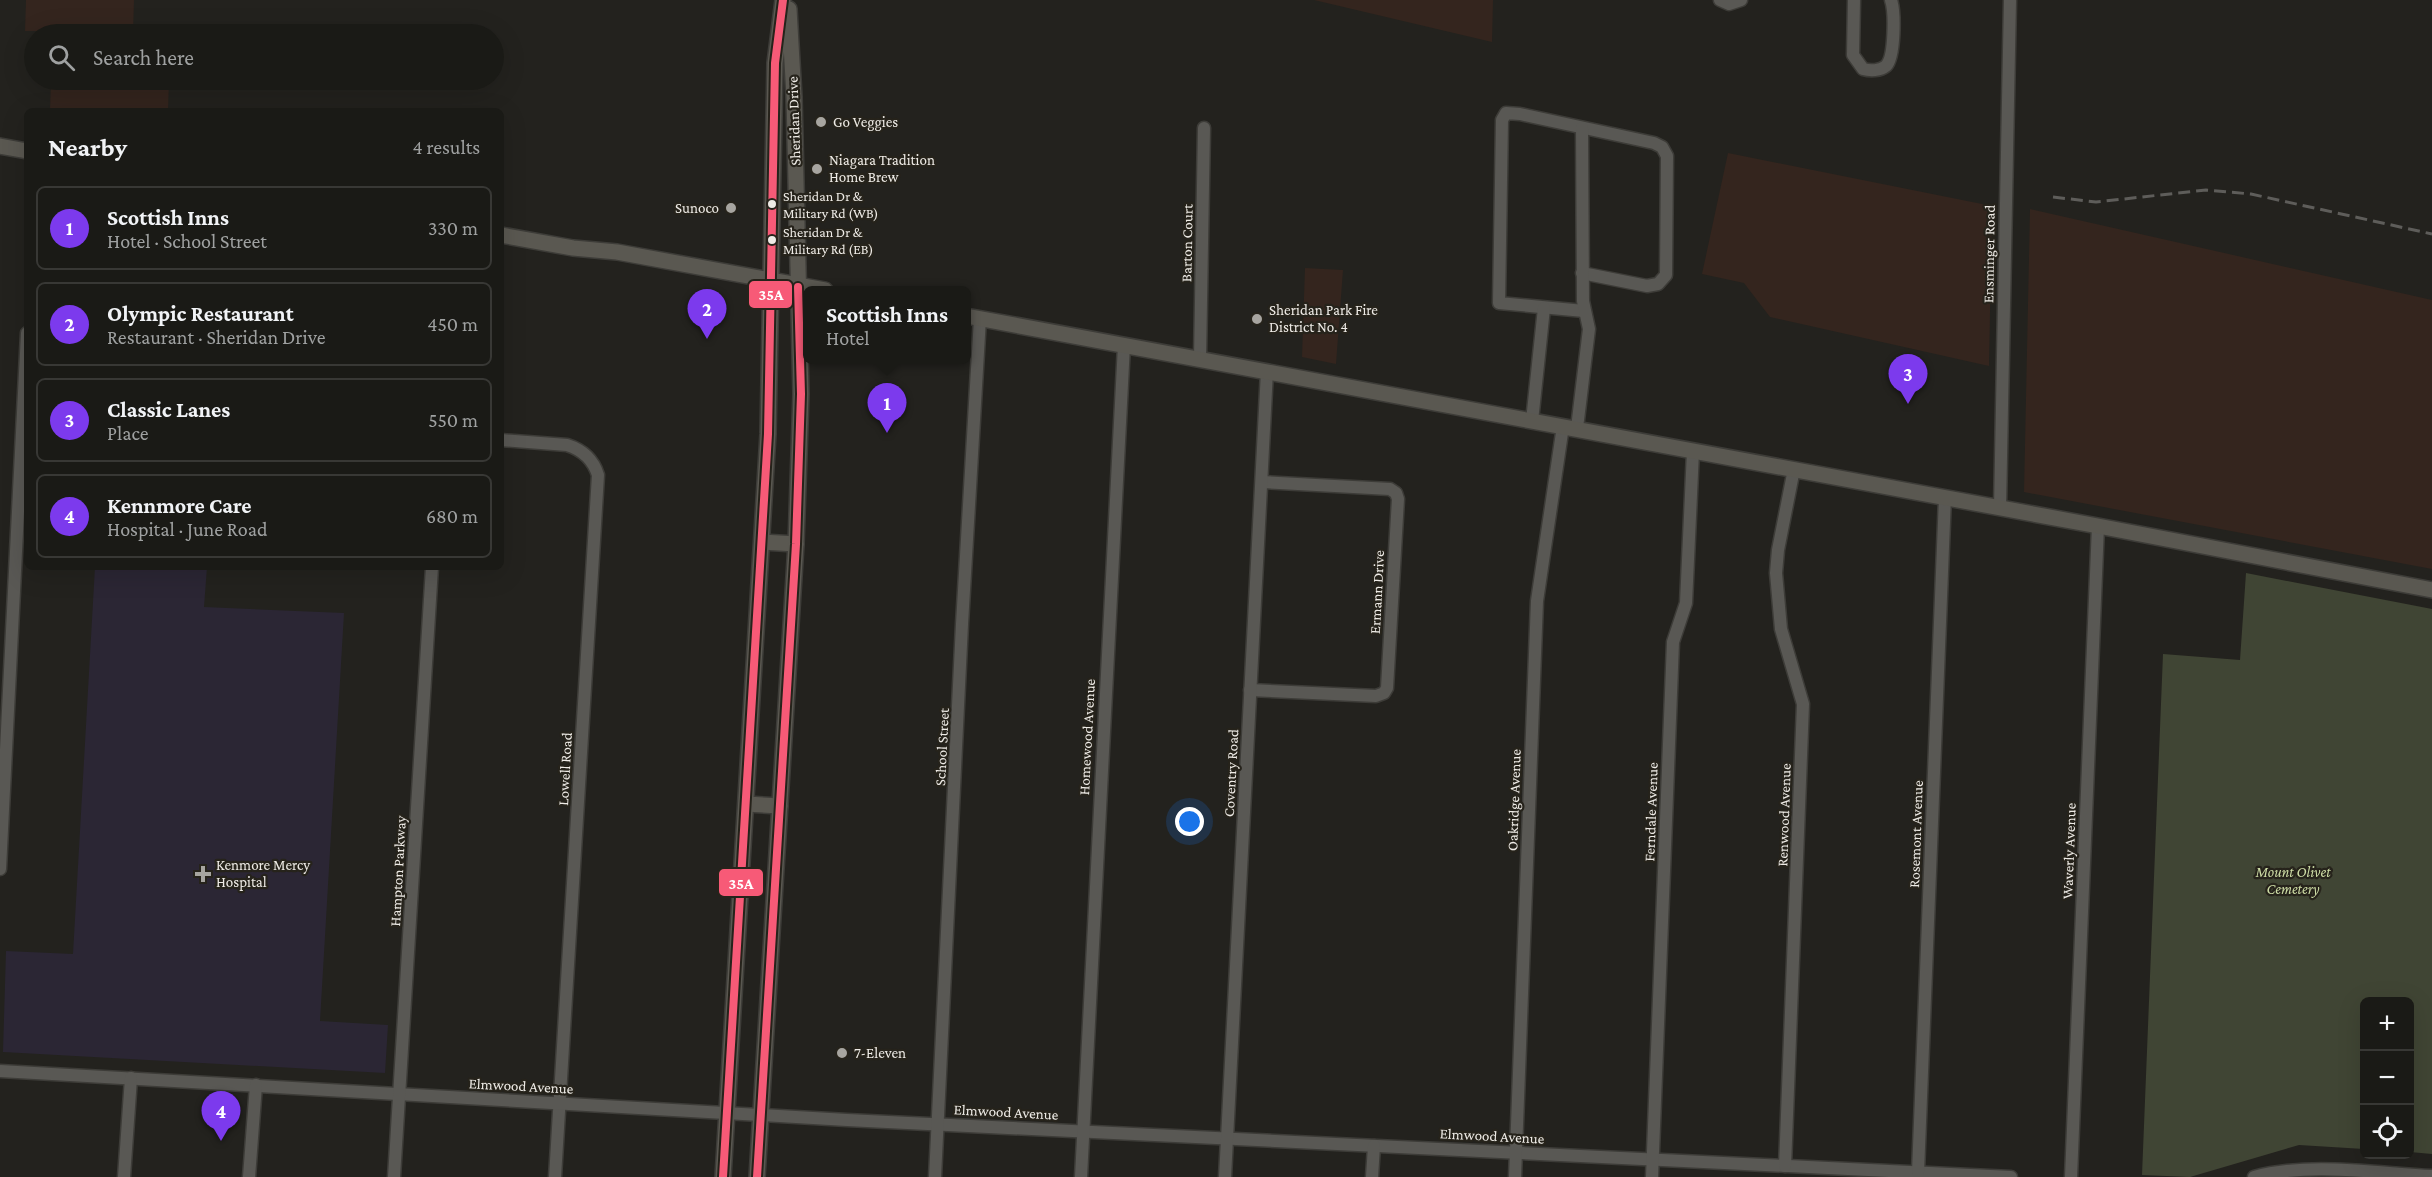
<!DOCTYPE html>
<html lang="en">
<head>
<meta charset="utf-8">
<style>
  body { margin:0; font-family:"Crimson Pro",serif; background:#272723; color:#f1f3f6 }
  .controls { position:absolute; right:18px; bottom:18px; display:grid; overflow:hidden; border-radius:9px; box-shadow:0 6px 24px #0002 }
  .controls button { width:54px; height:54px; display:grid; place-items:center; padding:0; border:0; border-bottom:2px solid #383835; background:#1a1a16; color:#f1f3f6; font:30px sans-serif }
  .you { position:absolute; left:1190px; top:822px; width:21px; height:21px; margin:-15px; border:4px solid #fff; border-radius:50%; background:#1a73e8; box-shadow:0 0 0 9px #1a73e833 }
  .badge { display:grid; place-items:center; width:39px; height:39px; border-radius:50%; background:#7c3aed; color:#fff; font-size:20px; font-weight:700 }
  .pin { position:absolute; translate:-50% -50px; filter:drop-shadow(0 2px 3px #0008) }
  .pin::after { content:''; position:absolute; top:32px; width:21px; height:18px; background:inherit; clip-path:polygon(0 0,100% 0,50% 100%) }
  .popup { position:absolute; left:803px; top:286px; width:168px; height:78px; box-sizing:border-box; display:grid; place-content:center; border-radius:9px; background:#1a1a16; filter:drop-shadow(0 2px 4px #0005); font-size:20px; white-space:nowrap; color:#9fa1a1 }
  .popup b { font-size:22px; color:#f1f3f6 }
  .popup::after { content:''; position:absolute; left:50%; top:100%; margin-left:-12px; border:12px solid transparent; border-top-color:#1a1a16 }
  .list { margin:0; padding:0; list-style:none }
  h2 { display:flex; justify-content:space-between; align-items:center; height:78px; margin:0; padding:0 24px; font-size:26px }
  h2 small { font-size:20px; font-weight:400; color:#9fa1a1 }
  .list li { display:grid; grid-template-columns:39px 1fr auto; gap:18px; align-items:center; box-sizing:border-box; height:84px; margin:0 12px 12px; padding:0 12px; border:2px solid #383835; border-radius:9px }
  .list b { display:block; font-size:22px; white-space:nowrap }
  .list p { margin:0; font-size:20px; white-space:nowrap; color:#9fa1a1 }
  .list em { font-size:20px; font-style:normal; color:#9fa1a1 }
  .icon { flex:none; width:33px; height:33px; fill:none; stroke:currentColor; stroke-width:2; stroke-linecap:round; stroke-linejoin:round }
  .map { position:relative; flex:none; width:2432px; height:1177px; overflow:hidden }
  .search { position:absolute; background:#1a1a16; box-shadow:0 6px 24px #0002; left:24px; top:24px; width:480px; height:66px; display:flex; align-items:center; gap:15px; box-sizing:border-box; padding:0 21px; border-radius:33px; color:#9fa1a1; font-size:22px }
  .panel { position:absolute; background:#1a1a16; box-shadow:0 6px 24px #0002; left:24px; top:108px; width:480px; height:462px; border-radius:9px }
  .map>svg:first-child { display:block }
  .industrial { fill:#34251e }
  .medical { fill:#2b2634 }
  .green { fill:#404534 }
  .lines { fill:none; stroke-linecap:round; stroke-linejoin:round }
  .minor-casing { stroke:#3d3c38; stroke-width:15 }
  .major-casing { stroke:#3d3c38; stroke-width:18 }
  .minor { stroke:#595854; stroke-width:12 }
  .major { stroke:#5a5851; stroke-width:15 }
  .rail { stroke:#5e5d5a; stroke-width:3; stroke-dasharray:12 6; stroke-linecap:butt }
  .bus-1-casing { stroke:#26231b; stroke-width:12 }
  .bus-1 { stroke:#f75a77; stroke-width:8 }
  .poi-dot { fill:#a7a5a0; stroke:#26231b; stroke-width:2 }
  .bus-dot { fill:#eeebe6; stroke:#26231b; stroke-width:2 }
  .labels { text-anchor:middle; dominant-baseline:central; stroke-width:4.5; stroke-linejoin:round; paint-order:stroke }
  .bus-label { font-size:14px; fill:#eeebe6; stroke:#26231b; text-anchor:start }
  .street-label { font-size:15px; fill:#eeebe6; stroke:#26231b }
  .poi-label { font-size:15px; fill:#eeebe6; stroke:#26231b; text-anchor:start }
  .park-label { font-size:15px; font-style:italic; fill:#cedda6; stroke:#26231b }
  .line-badge { stroke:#26231b; stroke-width:2 }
  .badge-label { font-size:16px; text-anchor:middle; font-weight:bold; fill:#fff }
</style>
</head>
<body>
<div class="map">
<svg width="2432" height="1177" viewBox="0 0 2432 1177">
  <rect width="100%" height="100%" fill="#23221e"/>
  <!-- industrial -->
  <g class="industrial">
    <path d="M26,0H134L133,33L170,34H51V31H25Z"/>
    <path d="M1314,0H1493L1492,42Z"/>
    <path d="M51,80H169L168,111H50Z"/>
    <path d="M1728,153L1992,206L1989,366L1770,317L1744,283L1702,274Z"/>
    <path d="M2030,209L2432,300V569L2024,492Z"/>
    <path d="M1305,268L1343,270L1336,364L1302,357Z"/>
  </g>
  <!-- medical -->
  <path class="medical" d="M95,567H207L204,607L344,613L320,1021L388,1025L385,1073L3,1052L6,951L73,954Z"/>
  <!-- green -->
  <path class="green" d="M2246,573L2432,609V1154L2410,1152V1002H2364V1149L2299,1145L2190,1177L2142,1175L2163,654L2240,660Z"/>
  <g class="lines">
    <defs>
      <g id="minor">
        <path d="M1720,0L1729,4L1741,0"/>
        <path d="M1854,0L1853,55L1863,69C1870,71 1880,71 1886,66C1895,57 1895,12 1891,0"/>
        <path d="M1582,273L1647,286L1658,284L1666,275L1667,156L1662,147L1654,143L1520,114L1506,113L1502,120L1499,303L1584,311"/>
        <path d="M1200,359L1204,128"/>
        <path d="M1532,421L1544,308"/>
        <path d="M1577,428L1589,329L1583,301L1582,128"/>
        <path d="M501,440L567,445C583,450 593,459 598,475L555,1177"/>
        <path d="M2000,508L2010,0"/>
        <path d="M1250,690L1376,696L1384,693L1387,688L1398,499L1396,493L1390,489L1262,482"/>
        <path d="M0,869L27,333"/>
        <path d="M0,1071L847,1120L2011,1177"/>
        <path d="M1785,1166L1803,704L1781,629L1776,573L1778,550L1794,469"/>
        <path d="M1918,1172L1945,497"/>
        <path d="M124,1177L131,1078"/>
        <path d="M249,1177L256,1085"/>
        <path d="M394,1177L432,567"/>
        <path d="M935,1177L962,624L980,318"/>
        <path d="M1081,1177L1124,345"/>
        <path d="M1225,1177L1267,371"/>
        <path d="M1372,1177L1374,1146"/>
        <path d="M1515,1177L1537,601L1563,426"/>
        <path d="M1652,1177L1673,642L1686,603L1693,451"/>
        <path d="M2071,1177L2098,526"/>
        <path d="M2254,1177C2309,1162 2375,1173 2432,1176"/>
      </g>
      <g id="major">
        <path d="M0,146L27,151"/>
        <path d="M501,235L573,248L617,252L825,290"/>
        <path d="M966,316L2098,526L2432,590"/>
        <path d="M762,542L796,544"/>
        <path d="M746,804L780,806"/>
        <path d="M723,1177L768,434L775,63L783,0"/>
        <path d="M757,1177L796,544L801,394L794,97L789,9"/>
      </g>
    </defs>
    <!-- minor casing -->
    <use href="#minor" class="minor-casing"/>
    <!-- major casing -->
    <use href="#major" class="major-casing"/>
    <!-- minor -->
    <use href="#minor" class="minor"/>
    <!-- major -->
    <use href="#major" class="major"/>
    <!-- rail -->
    <path class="rail" d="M2053,197L2096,202L2206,190L2251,194L2432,234"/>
    <defs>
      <g id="bus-1">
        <path d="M723,1177L768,434L775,63L783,0"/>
        <path d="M757,1177L796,544L801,394L798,287"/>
      </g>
    </defs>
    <!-- bus-1 casing -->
    <use href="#bus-1" class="bus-1-casing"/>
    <!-- bus-1 -->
    <use href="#bus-1" class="bus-1"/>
  </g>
  <!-- markers -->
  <g class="poi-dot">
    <circle cx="821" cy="122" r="6"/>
    <circle cx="817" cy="169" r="6"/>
    <circle cx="731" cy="208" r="6"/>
    <circle cx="1257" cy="319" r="6"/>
    <path d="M200 865h6v6h6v6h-6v6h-6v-6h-6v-6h6z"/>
    <circle cx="842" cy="1053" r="6"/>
  </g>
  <g class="bus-dot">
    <circle cx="772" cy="204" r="5"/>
    <circle cx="772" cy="240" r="5"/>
  </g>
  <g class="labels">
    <!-- bus labels -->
    <g class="bus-label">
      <text x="783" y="196">Sheridan Dr &amp;<tspan x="783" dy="17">Military Rd (WB)</tspan></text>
      <text x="783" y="232">Sheridan Dr &amp;<tspan x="783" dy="17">Military Rd (EB)</tspan></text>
    </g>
    <!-- street labels -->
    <g class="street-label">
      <text transform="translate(794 121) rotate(-92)">Sheridan Drive</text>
      <text transform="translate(1187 243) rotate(-89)">Barton Court</text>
      <text transform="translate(1989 254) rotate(-89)">Ensminger Road</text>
      <text transform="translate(1377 592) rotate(-87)">Ermann Drive</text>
      <text transform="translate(1087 737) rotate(-87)">Homewood Avenue</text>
      <text transform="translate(942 747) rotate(-87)">School Street</text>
      <text transform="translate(565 769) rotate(-87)">Lowell Road</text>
      <text transform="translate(1231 773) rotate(-87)">Coventry Road</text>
      <text transform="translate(1514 800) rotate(-88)">Oakridge Avenue</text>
      <text transform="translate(1651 812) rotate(-88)">Ferndale Avenue</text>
      <text transform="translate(1784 815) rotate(-88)">Renwood Avenue</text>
      <text transform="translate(1916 834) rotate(-88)">Rosemont Avenue</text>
      <text transform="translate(2069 851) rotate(-88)">Waverly Avenue</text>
      <text transform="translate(398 871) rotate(-87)">Hampton Parkway</text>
      <text transform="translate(521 1086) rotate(3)">Elmwood Avenue</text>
      <text transform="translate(1006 1112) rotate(3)">Elmwood Avenue</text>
      <text transform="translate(1492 1136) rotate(3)">Elmwood Avenue</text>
    </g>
    <!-- poi labels -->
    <g class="poi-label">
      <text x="833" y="122">Go Veggies</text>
      <text x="829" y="160">Niagara Tradition<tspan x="829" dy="17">Home Brew</tspan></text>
      <text x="719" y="208" text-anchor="end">Sunoco</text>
      <text x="1269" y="310">Sheridan Park Fire<tspan x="1269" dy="17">District No. 4</tspan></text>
      <text x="216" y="865">Kenmore Mercy<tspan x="216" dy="17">Hospital</tspan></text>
      <text x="854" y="1053">7-Eleven</text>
    </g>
    <!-- park labels -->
    <g class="park-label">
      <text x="2293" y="872">Mount Olivet<tspan x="2293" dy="17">Cemetery</tspan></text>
    </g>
  </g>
  <g class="line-badge">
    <rect x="748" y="280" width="45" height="29" rx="6" fill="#f75a77"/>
    <rect x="718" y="868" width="46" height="29" rx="6" fill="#f75a77"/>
  </g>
  <g class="badge-label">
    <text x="771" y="300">35A</text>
    <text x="741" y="889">35A</text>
  </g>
</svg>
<div class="controls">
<button>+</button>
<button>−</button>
<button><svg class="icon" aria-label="locate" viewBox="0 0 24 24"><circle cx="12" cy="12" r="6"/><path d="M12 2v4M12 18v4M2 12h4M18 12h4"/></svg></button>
</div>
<div class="you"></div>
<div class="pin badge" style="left:887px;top:433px">1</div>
<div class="popup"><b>Scottish Inns</b>Hotel</div>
<div class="pin badge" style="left:707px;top:339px">2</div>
<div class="pin badge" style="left:1908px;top:404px">3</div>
<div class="pin badge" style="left:221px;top:1141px">4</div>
<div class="search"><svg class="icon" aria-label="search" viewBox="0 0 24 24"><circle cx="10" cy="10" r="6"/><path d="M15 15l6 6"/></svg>Search here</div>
<section class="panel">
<h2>Nearby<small>4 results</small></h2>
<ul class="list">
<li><span class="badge">1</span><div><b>Scottish Inns</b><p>Hotel · School Street</p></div><em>330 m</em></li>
<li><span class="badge">2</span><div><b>Olympic Restaurant</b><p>Restaurant · Sheridan Drive</p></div><em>450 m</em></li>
<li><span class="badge">3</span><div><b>Classic Lanes</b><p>Place</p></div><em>550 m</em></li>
<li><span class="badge">4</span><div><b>Kennmore Care</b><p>Hospital · June Road</p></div><em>680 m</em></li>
</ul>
</section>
</div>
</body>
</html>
